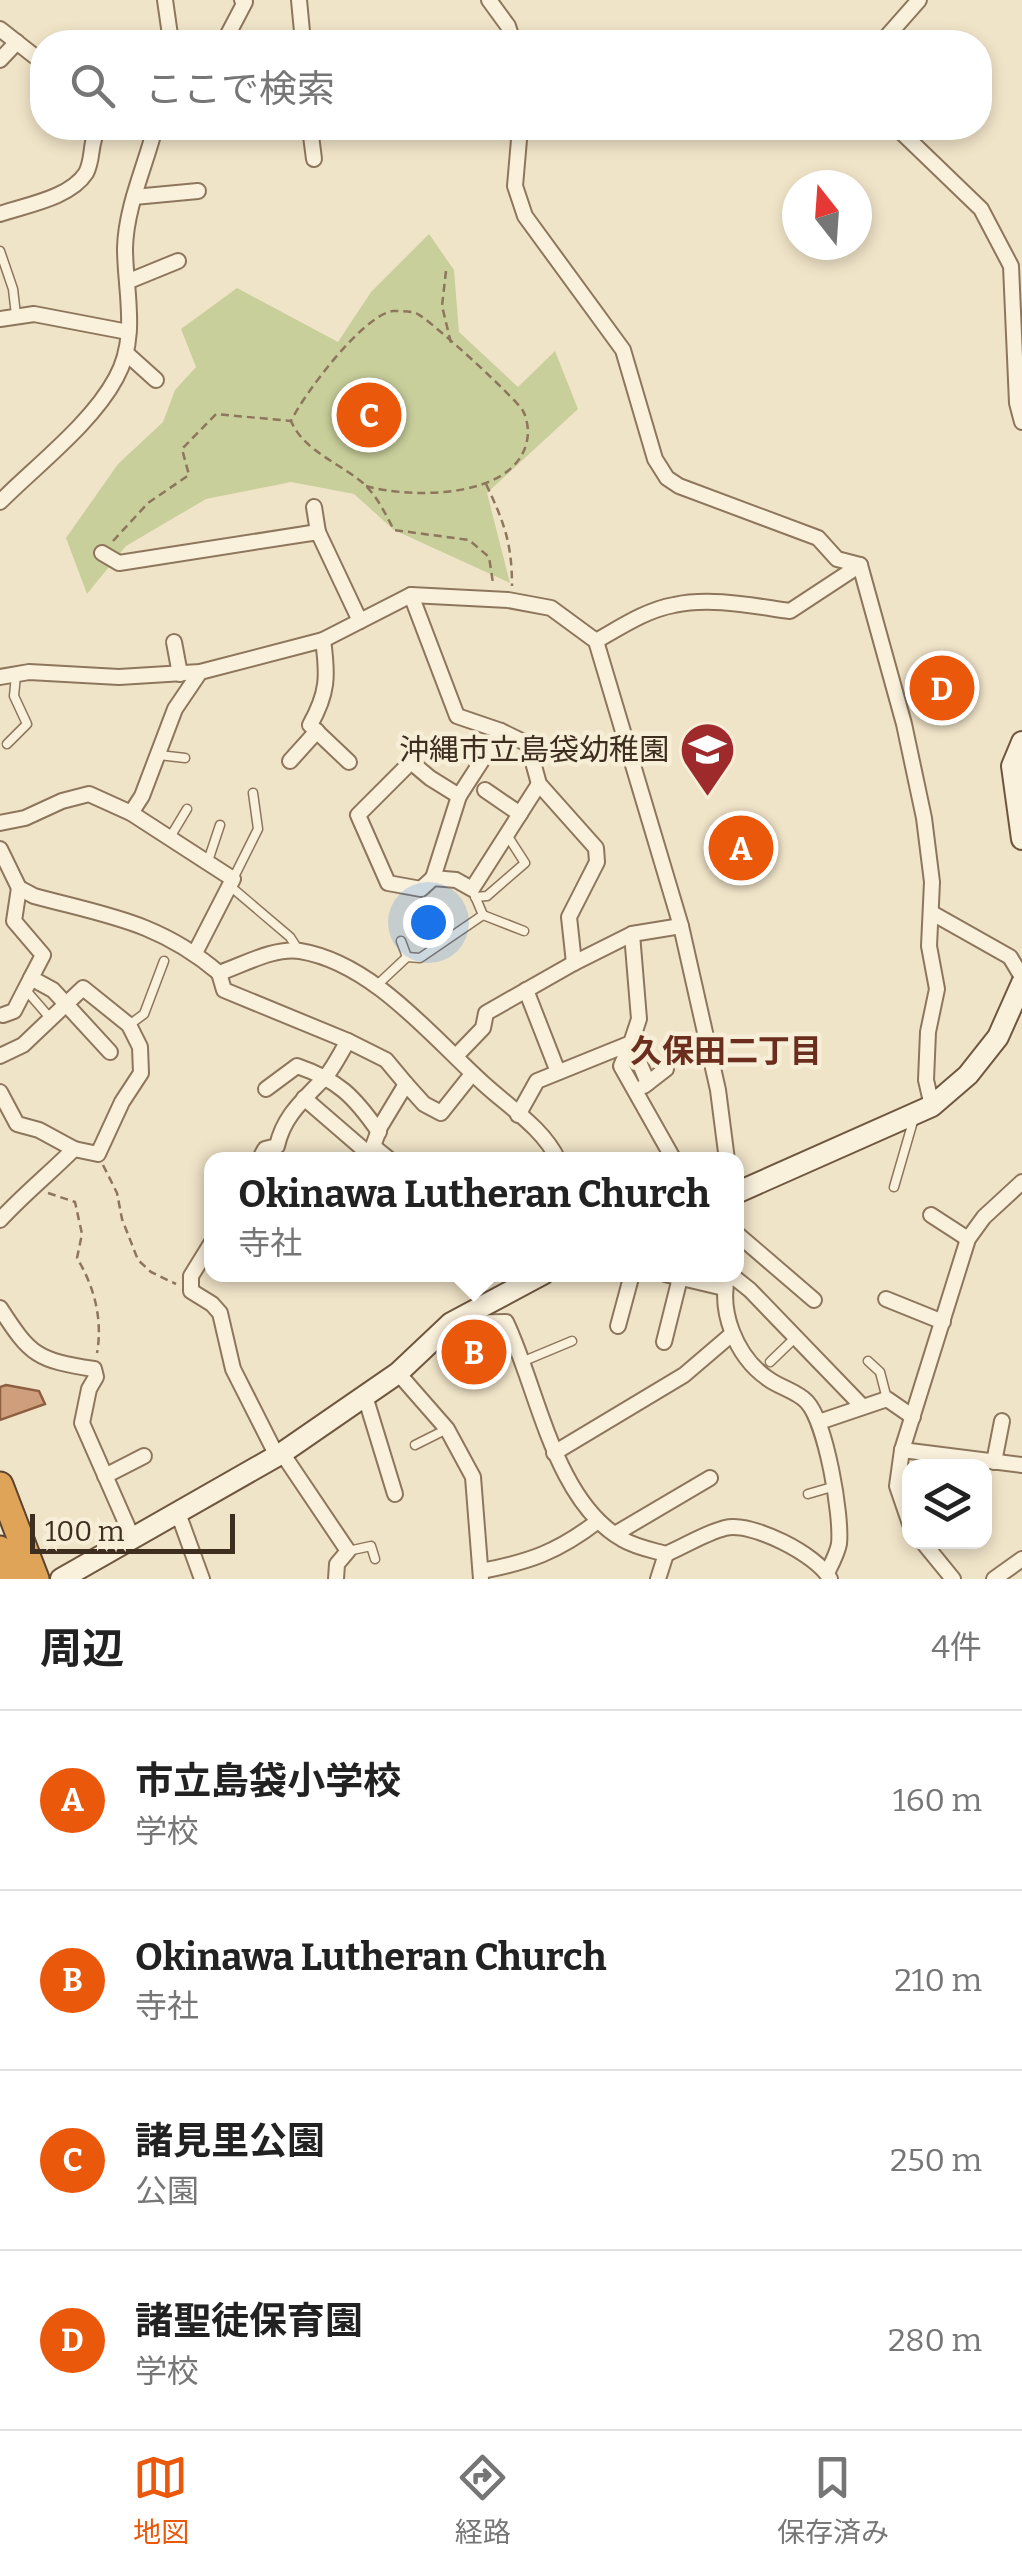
<!DOCTYPE html>
<html lang="ja">
<head>
<meta charset="utf-8">
<style>
  body { margin:0; font-family:Bitter,"Noto Sans JP",serif; background:#f2f2f2; color:#222 }
  .controls { position:absolute; right:30px; bottom:30px; display:grid; overflow:hidden; border-radius:20px; box-shadow:0 5px 15px #0003 }
  .controls button { width:90px; height:90px; display:grid; place-items:center; padding:0; border:0; border-bottom:2px solid #e0e0e0; background:#fff; color:#222; font:50px sans-serif }
  .compass { position:absolute; left:782px; top:170px; width:90px; height:90px; border-radius:50%; background:#fff; box-shadow:0 5px 15px #0003; rotate:343deg }
  .scale { position:absolute; left:30px; bottom:25px; width:205px; box-sizing:border-box; padding-left:10px; border:5px solid #3d2e20; border-top:0; font-size:28px; line-height:35px; white-space:nowrap; color:#3d2e20; -webkit-text-stroke:8px #f7eed8; paint-order:stroke }
  .you { position:absolute; left:428px; top:922px; width:35px; height:35px; margin:-25px; border:8px solid #fff; border-radius:50%; background:#1a73e8; box-shadow:0 0 0 15px #1a73e833 }
  .badge { display:grid; place-items:center; width:65px; height:65px; border-radius:50%; background:#ea580c; color:#fff; font-size:32px; font-weight:700 }
  .pin { position:absolute; translate:-50% -50%; border:5px solid #fff; box-shadow:0 2px 10px #0006 }
  .popup { position:absolute; left:204px; top:1152px; width:540px; height:130px; box-sizing:border-box; display:grid; place-content:center; border-radius:20px; background:#fff; filter:drop-shadow(0 2px 8px #0005); font-size:32px; white-space:nowrap; color:#767676 }
  .popup b { font-size:38px; color:#222 }
  .popup::after { content:''; position:absolute; left:50%; top:100%; margin-left:-20px; border:20px solid transparent; border-top-color:#fff }
  .list { margin:0; padding:0; list-style:none }
  h2 { display:flex; justify-content:space-between; align-items:center; height:130px; margin:0; padding:0 40px; font-size:42px }
  h2 small { font-size:32px; font-weight:400; color:#767676 }
  .list li { display:grid; grid-template-columns:65px 1fr auto; gap:30px; align-items:center; box-sizing:border-box; height:180px; padding:0 40px; border-top:2px solid #e0e0e0 }
  .list b { display:block; font-size:38px; white-space:nowrap }
  .list p { margin:0; font-size:32px; white-space:nowrap; color:#767676 }
  .list em { font-size:32px; font-style:normal; color:#767676 }
  .icon { flex:none; width:55px; height:55px; fill:none; stroke:currentColor; stroke-width:2; stroke-linecap:round; stroke-linejoin:round }
  .map { position:relative; flex:none; width:1022px; height:1579px; overflow:hidden }
  .search { position:absolute; background:#fff; box-shadow:0 5px 15px #0003; left:30px; right:30px; top:30px; height:110px; display:flex; align-items:center; gap:25px; box-sizing:border-box; padding:0 35px; border-radius:40px; color:#767676; font-size:38px }
  .sheet { height:850px; background:#fff }
  nav { display:flex; justify-content:space-around; align-items:center; box-sizing:border-box; height:140px; border-top:2px solid #e0e0e0; background:#fff; font-size:28px; color:#767676 }
  nav a { display:grid; justify-items:center; gap:5px }
  nav .on { color:#ea580c }
  .map>svg:first-child { display:block }
  .green { fill:#c9cf9b }
  .building { fill:#cf9f7d; stroke:#8d5f41; stroke-width:2.5 }
  .lines { fill:none; stroke-linecap:round; stroke-linejoin:round }
  .lane-casing { stroke:#8d765c; stroke-width:11 }
  .street-casing { stroke:#8d765c; stroke-width:18 }
  .secondary-casing { stroke:#6f573f; stroke-width:24 }
  .highway-casing { stroke:#5b4430; stroke-width:29 }
  .path { stroke:#8d765c; stroke-width:2.5; stroke-dasharray:8 5; stroke-linecap:butt }
  .lane { stroke:#faf1dc; stroke-width:8 }
  .street { stroke:#faf1dc; stroke-width:14 }
  .secondary { stroke:#faf1dc; stroke-width:20 }
  .highway { stroke:#e0a458; stroke-width:25 }
  .labels { text-anchor:middle; dominant-baseline:central; stroke-width:9; stroke-linejoin:round; paint-order:stroke }
  .poi-label { font-size:30px; fill:#3d2e20; stroke:#f7eed8; text-anchor:end }
  .neighbourhood-label { font-size:32px; font-weight:bold; fill:#6b2e1e; stroke:#f7eed8 }
</style>
</head>
<body>
<div class="map">
<svg width="1022" height="1579" viewBox="0 0 1022 1579">
  <rect width="100%" height="100%" fill="#f0e4c8"/>
  <!-- green -->
  <path class="green" d="M429,234L454,270L459,332L518,387L555,351L578,409L487,493L510,583L394,530L354,494L291,482L206,499L126,546L87,594L66,538L118,464L163,422L175,390L196,367L181,329L237,288L338,342L371,292Z"/>
  <!-- building -->
  <path class="building" d="M6,1385L39,1391L45,1404L0,1420V1387Z"/>
  <g class="lines">
    <defs>
      <g id="lane">
        <path d="M0,251L13,289L16,315"/>
        <path d="M7,744L27,724L14,696L16,675"/>
        <path d="M159,755L185,758"/>
        <path d="M169,839L187,809"/>
        <path d="M207,864L220,825"/>
        <path d="M233,879L258,829L253,793"/>
        <path d="M230,886L290,937L299,951"/>
        <path d="M475,897L487,896L525,863L507,835"/>
        <path d="M483,915L524,931"/>
        <path d="M401,941L407,957"/>
        <path d="M375,987L407,957L420,958L483,915L472,889"/>
        <path d="M25,989L51,1019"/>
        <path d="M129,1025L144,1014L164,961"/>
        <path d="M894,1187L914,1118"/>
        <path d="M524,1361L572,1341"/>
        <path d="M868,1361L880,1372L887,1399"/>
        <path d="M770,1362L796,1337"/>
        <path d="M415,1445L447,1429"/>
        <path d="M808,1494L832,1487"/>
        <path d="M348,1551L371,1546L375,1559"/>
      </g>
      <g id="street">
        <path d="M165,0L171,42"/>
        <path d="M299,0L303,42"/>
        <path d="M489,0L508,26L513,42"/>
        <path d="M0,29L42,62"/>
        <path d="M224,42L245,2L242,0"/>
        <path d="M882,42L919,0"/>
        <path d="M0,60L17,42"/>
        <path d="M310,128L314,159"/>
        <path d="M520,128L515,186L525,216L623,350L655,459L667,478L679,486L818,538L837,559L860,565"/>
        <path d="M897,128L981,209L1011,266L1017,403L1022,422"/>
        <path d="M134,197L198,191"/>
        <path d="M0,214C26,205 70,198 86,173C94,158 89,142 99,128"/>
        <path d="M129,281L178,261"/>
        <path d="M0,319L34,314L128,332"/>
        <path d="M126,353L156,380"/>
        <path d="M0,502C37,465 92,423 116,378C139,337 125,291 125,248C126,207 145,167 155,128"/>
        <path d="M314,507L318,532"/>
        <path d="M102,553L119,563L318,532L360,621"/>
        <path d="M860,565L904,724L924,818L932,882L929,946L937,989L928,1032L926,1080L932,1106"/>
        <path d="M411,595L457,716L501,731L528,744L539,784L596,848L597,862L569,917L574,963"/>
        <path d="M323,640C328,676 328,693 310,725L349,762"/>
        <path d="M596,641C621,627 646,610 674,605C711,597 753,606 790,611L860,565"/>
        <path d="M174,642L180,674"/>
        <path d="M0,677L29,672L119,677L200,672L323,640L411,595L508,600L551,608L596,641L681,926L718,1090L727,1160"/>
        <path d="M501,731L459,796L430,778L411,762L358,815L388,883L421,889L433,878L456,880L472,889L539,784"/>
        <path d="M290,761L317,731"/>
        <path d="M485,790L520,814"/>
        <path d="M131,813L142,796L175,709L200,672"/>
        <path d="M0,823L25,818L62,801L89,794L131,813L233,879L195,953"/>
        <path d="M0,849L19,888L34,896C108,916 159,922 219,973C243,965 274,947 300,951C373,963 432,1037 484,1084C509,1107 544,1129 558,1160"/>
        <path d="M433,878L459,796"/>
        <path d="M19,888L14,921L43,955L31,978L53,990L110,1052"/>
        <path d="M932,913L1010,957L1022,977"/>
        <path d="M219,973L224,990L348,1041C341,1052 335,1065 327,1075C306,1098 284,1114 277,1146L265,1149L259,1160"/>
        <path d="M526,990L558,1072"/>
        <path d="M3,1015L14,1011L31,978"/>
        <path d="M348,1041L386,1060L406,1084"/>
        <path d="M631,1043L621,1066L674,1160"/>
        <path d="M631,1043L648,1083"/>
        <path d="M0,1056L23,1045L83,988L129,1025L140,1047L141,1073L122,1102L98,1154L74,1149C49,1174 24,1194 0,1220"/>
        <path d="M456,1056L483,1028L486,1013L574,963L632,934L681,926"/>
        <path d="M644,1086L666,1069"/>
        <path d="M266,1089L297,1066C338,1080 354,1096 379,1132"/>
        <path d="M0,1092L17,1124L39,1130L74,1149"/>
        <path d="M304,1098L370,1155"/>
        <path d="M518,1115L537,1081L631,1043L639,1019L632,934"/>
        <path d="M374,1147L390,1160"/>
        <path d="M368,1160L380,1127L406,1084L424,1104L441,1113L472,1074"/>
        <path d="M931,1215L968,1239"/>
        <path d="M736,1233L814,1300"/>
        <path d="M212,1242L191,1276V1291L212,1304L220,1313L233,1369L277,1456"/>
        <path d="M665,1274L724,1288"/>
        <path d="M728,1274C718,1311 736,1356 767,1378C778,1387 797,1391 807,1402C826,1423 842,1515 839,1544C837,1554 832,1563 827,1573"/>
        <path d="M730,1274L750,1290L862,1406"/>
        <path d="M886,1299L943,1322"/>
        <path d="M0,1308C31,1356 37,1360 94,1369L96,1377L89,1389L82,1423L133,1539"/>
        <path d="M456,1323L506,1322C538,1389 554,1500 622,1539C635,1547 652,1550 666,1554C685,1546 705,1533 725,1528C751,1521 818,1555 830,1579"/>
        <path d="M618,1326L632,1274"/>
        <path d="M664,1342L680,1278"/>
        <path d="M398,1373L447,1429L473,1477L481,1579"/>
        <path d="M365,1396L395,1494"/>
        <path d="M819,1422L887,1399L913,1417"/>
        <path d="M902,1450L1022,1465"/>
        <path d="M282,1453L348,1551L337,1564L336,1579"/>
        <path d="M554,1453L684,1375L732,1334"/>
        <path d="M994,1462L1002,1421"/>
        <path d="M105,1476L144,1456"/>
        <path d="M178,1513L202,1579"/>
        <path d="M910,1524L897,1486L902,1450L968,1239L984,1217L1022,1182"/>
        <path d="M615,1534L710,1478"/>
        <path d="M922,1541L953,1579"/>
        <path d="M481,1571C529,1562 558,1552 598,1521"/>
        <path d="M658,1579L666,1554"/>
        <path d="M994,1579L1022,1559"/>
      </g>
      <g id="secondary">
        <path d="M1022,742L1012,766L1022,839"/>
        <path d="M736,1193L932,1106L968,1075L998,1037L1022,983"/>
        <path d="M61,1579L282,1453L398,1373L451,1323L543,1274"/>
      </g>
      <g id="highway">
        <path d="M0,1485L36,1579"/>
        <path d="M0,1549L11,1579"/>
      </g>
    </defs>
    <!-- lane casing -->
    <use href="#lane" class="lane-casing"/>
    <!-- street casing -->
    <use href="#street" class="street-casing"/>
    <!-- secondary casing -->
    <use href="#secondary" class="secondary-casing"/>
    <!-- highway casing -->
    <use href="#highway" class="highway-casing"/>
    <!-- path -->
    <g class="path">
      <path d="M446,271L442,306L451,343"/>
      <path d="M486,484C504,522 512,543 512,586"/>
      <path d="M366,486C411,499 524,500 528,433C528,426 526,416 523,411C516,398 428,318 416,313C411,311 398,311 393,311C363,315 304,394 291,421C304,451 338,462 363,483C377,496 385,513 394,530L469,540L489,557L493,583"/>
      <path d="M113,541L148,503L189,475L182,449L216,414L291,421"/>
      <path d="M103,1165L117,1193L122,1219L138,1260L151,1272L176,1284"/>
      <path d="M48,1193L75,1202L82,1234L77,1258C94,1286 103,1319 97,1353"/>
    </g>
    <!-- lane -->
    <use href="#lane" class="lane"/>
    <!-- street -->
    <use href="#street" class="street"/>
    <!-- secondary -->
    <use href="#secondary" class="secondary"/>
    <!-- highway -->
    <use href="#highway" class="highway"/>
  </g>
  <!-- icons -->
  <defs>
    <symbol id="school-pin" viewBox="-11 -11 22 30"><path d="M0 17L-7.5 6A9.5 9.5 0 1 1 7.5 6Z" fill="#9e2a2b" stroke="#f7eed8"/><path d="M0-5L7-2L0 1L-7-2ZM-4 1L0 2.5L4 1V4Q0 6-4 4Z" fill="#fff"/></symbol>
  </defs>
  <g fill-rule="evenodd">
    <use href="#school-pin" x="676" y="718" width="63" height="86"/>
  </g>
  <g class="labels">
    <!-- poi labels -->
    <g class="poi-label">
      <text x="669" y="750">沖縄市立島袋幼稚園</text>
    </g>
    <!-- neighbourhood labels -->
    <g class="neighbourhood-label">
      <text x="726" y="1051">久保田二丁目</text>
    </g>
  </g>
</svg>
<div class="controls">
<button><svg class="icon" aria-label="layers" viewBox="0 0 24 24"><path d="M12 4l9 5-9 5-9-5zM3 14l9 5 9-5"/></svg></button>
</div>
<svg class="compass" viewBox="-18 -18 36 36"><path d="M0-13l5 13h-10z" fill="#e53935"/><path d="M0 13l5-13h-10z" fill="#767676"/></svg>
<div class="scale">100 m</div>
<div class="you"></div>
<div class="pin badge" style="left:741px;top:848px">A</div>
<div class="pin badge" style="left:474px;top:1352px">B</div>
<div class="popup"><b>Okinawa Lutheran Church</b>寺社</div>
<div class="pin badge" style="left:369px;top:415px">C</div>
<div class="pin badge" style="left:942px;top:688px">D</div>
<div class="search"><svg class="icon" aria-label="search" viewBox="0 0 24 24"><circle cx="10" cy="10" r="6"/><path d="M15 15l6 6"/></svg>ここで検索</div>
</div>
<section class="sheet">
<h2>周辺<small>4件</small></h2>
<ul class="list">
<li><span class="badge">A</span><div><b>市立島袋小学校</b><p>学校</p></div><em>160 m</em></li>
<li><span class="badge">B</span><div><b>Okinawa Lutheran Church</b><p>寺社</p></div><em>210 m</em></li>
<li><span class="badge">C</span><div><b>諸見里公園</b><p>公園</p></div><em>250 m</em></li>
<li><span class="badge">D</span><div><b>諸聖徒保育園</b><p>学校</p></div><em>280 m</em></li>
</ul>
</section>
<nav>
<a class="on"><svg class="icon" aria-label="map" viewBox="0 0 24 24"><path d="M3 6l6-2 6 2 6-2v14l-6 2-6-2-6 2zM9 4v14M15 6v14"/></svg>地図</a>
<a><svg class="icon" aria-label="directions" viewBox="0 0 24 24"><path d="M12 3l9 9-9 9-9-9zM9 14v-3h6M13 9l2 2-2 2"/></svg>経路</a>
<a><svg class="icon" aria-label="saved" viewBox="0 0 24 24"><path d="M7 4h10v16l-5-4-5 4z"/></svg>保存済み</a>
</nav>
</body>
</html>
